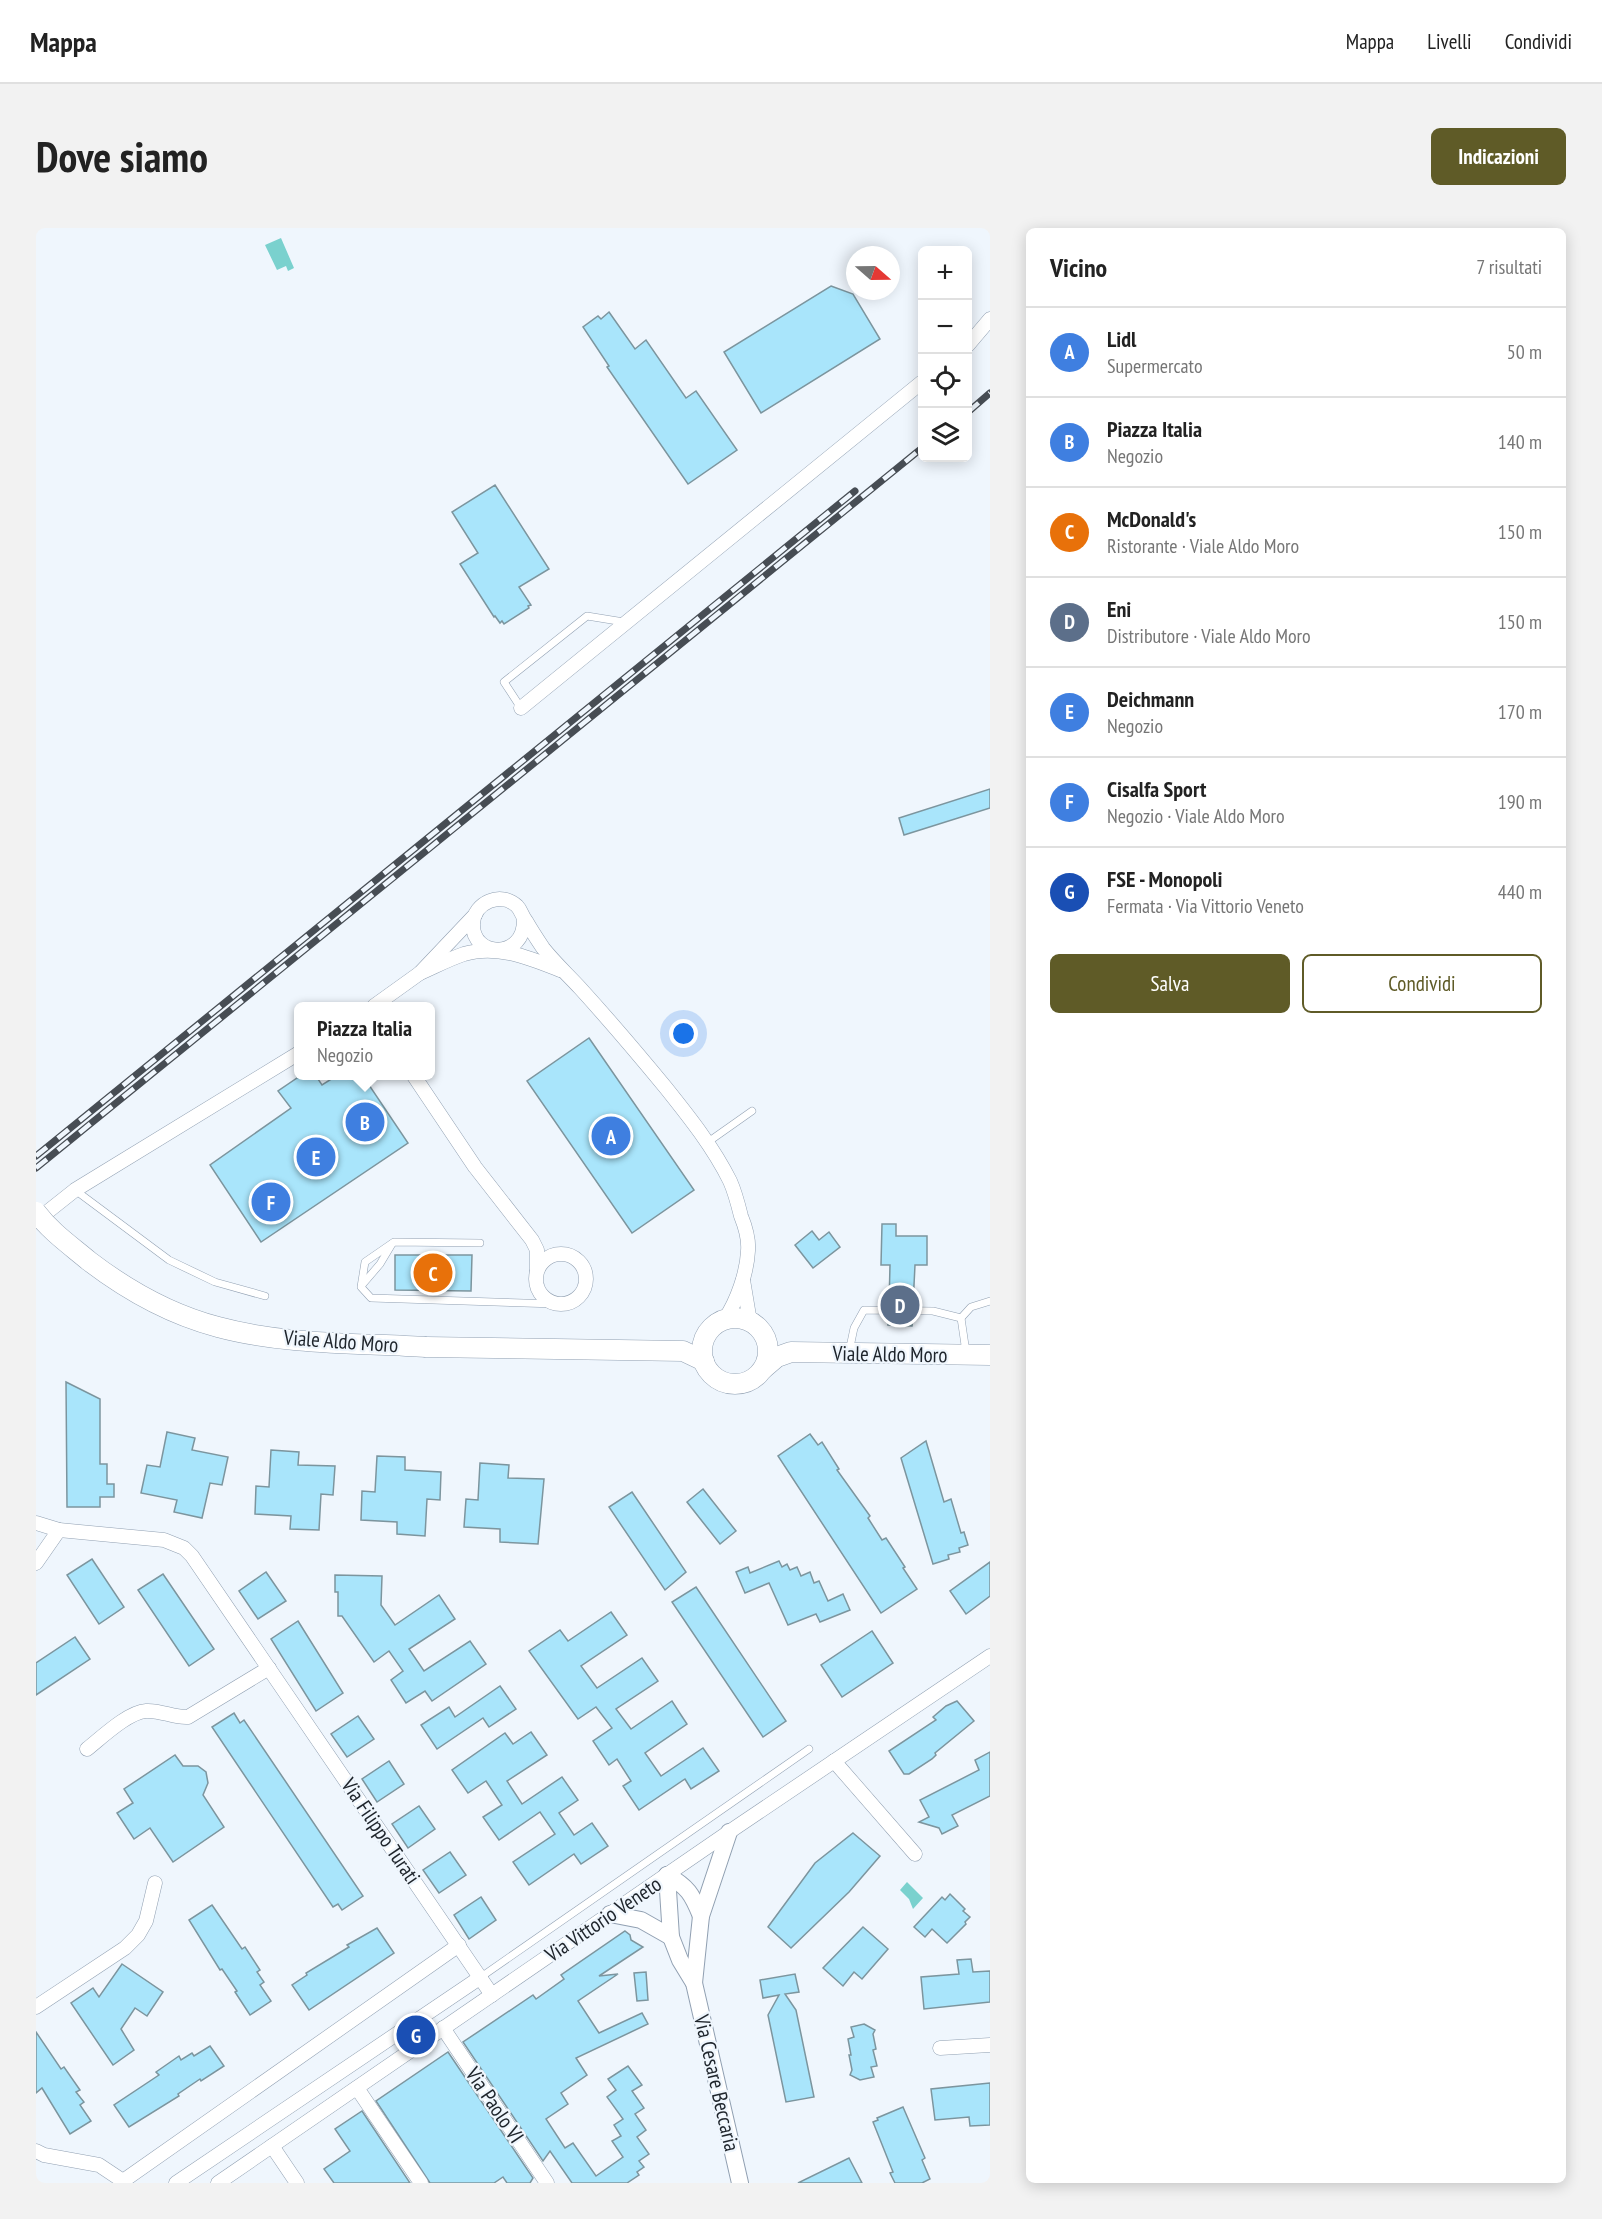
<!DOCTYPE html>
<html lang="it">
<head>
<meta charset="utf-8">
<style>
  body { margin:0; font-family:"PT Sans Narrow",sans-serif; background:#f2f2f2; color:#222 }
  .controls { position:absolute; right:18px; top:18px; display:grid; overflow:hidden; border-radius:9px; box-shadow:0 3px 15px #0003 }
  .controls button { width:54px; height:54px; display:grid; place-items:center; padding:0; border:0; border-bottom:2px solid #e0e0e0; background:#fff; color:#222; font:30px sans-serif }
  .compass { position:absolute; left:810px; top:18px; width:54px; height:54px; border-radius:50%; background:#fff; box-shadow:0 3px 15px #0003; rotate:110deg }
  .you { position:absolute; left:648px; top:806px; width:21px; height:21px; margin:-15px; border:4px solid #fff; border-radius:50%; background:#1a73e8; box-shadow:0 0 0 9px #1a73e833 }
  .badge { display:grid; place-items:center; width:39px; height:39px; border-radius:50%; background:#5f5b27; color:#fff; font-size:20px; font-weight:700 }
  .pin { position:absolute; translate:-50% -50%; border:3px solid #fff; box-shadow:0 2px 6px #0006 }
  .popup { position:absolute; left:258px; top:774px; width:141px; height:78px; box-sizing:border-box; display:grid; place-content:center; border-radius:9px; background:#fff; filter:drop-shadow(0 2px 4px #0005); font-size:20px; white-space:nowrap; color:#767676 }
  .popup b { font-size:22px; color:#222 }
  .popup::after { content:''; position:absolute; left:50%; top:100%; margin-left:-12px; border:12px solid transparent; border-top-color:#fff }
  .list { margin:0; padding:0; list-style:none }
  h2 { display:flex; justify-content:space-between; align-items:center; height:78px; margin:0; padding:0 24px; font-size:26px }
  h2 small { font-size:20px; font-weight:400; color:#767676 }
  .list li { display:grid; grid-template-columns:39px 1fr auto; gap:18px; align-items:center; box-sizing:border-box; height:90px; padding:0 24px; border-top:2px solid #e0e0e0 }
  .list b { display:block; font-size:22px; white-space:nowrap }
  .list p { margin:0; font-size:20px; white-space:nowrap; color:#767676 }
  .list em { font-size:20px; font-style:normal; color:#767676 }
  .actions { display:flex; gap:12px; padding:18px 24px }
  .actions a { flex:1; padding:14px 0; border:2px solid #5f5b27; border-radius:9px; text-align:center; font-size:21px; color:#5f5b27 }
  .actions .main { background:#5f5b27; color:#fff }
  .icon { flex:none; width:33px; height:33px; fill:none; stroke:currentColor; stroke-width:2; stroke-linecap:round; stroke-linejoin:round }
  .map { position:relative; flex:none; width:954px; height:1955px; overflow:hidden; border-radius:9px }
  header { display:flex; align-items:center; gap:36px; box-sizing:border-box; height:84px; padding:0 30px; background:#fff; border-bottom:2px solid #e0e0e0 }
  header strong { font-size:28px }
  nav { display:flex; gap:33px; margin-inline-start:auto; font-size:21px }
  .intro { display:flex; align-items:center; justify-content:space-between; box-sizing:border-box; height:144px; padding:0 36px }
  h1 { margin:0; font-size:42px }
  .button { padding:15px 27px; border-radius:9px; background:#5f5b27; color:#fff; font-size:21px; font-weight:700 }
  main { display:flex; gap:36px; padding:0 36px }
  aside { flex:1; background:#fff; border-radius:9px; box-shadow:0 3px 15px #0003 }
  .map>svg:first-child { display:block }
  .water { fill:#7ad1ce }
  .building { fill:#a9e5fb; stroke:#7c959e; stroke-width:1.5 }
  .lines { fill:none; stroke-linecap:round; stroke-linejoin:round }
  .service-casing { stroke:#91a0b2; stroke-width:8 }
  .minor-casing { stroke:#91a0b2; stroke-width:15 }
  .tertiary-casing { stroke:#91a0b2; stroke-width:18 }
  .secondary-casing { stroke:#91a0b2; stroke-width:21 }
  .service { stroke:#fff; stroke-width:7 }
  .minor { stroke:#fff; stroke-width:14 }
  .tertiary { stroke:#fff; stroke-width:16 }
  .secondary { stroke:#fff; stroke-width:20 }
  .rail-casing { stroke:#474d54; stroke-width:7 }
  .rail { stroke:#eff6fd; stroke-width:4.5; stroke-dasharray:14; stroke-linecap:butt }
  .secondary-bridge-casing { stroke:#91a0b2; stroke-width:21; stroke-linecap:butt }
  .secondary-bridge { stroke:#fff; stroke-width:20 }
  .labels { text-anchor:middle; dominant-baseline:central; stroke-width:4.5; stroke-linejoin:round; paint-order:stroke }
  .street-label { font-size:21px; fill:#1e242b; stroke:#eff6fd }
</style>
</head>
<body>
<header>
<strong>Mappa</strong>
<nav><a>Mappa</a><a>Livelli</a><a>Condividi</a></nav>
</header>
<div class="intro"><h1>Dove siamo</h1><a class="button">Indicazioni</a></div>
<main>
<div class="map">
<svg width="954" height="1955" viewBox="0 0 954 1955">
  <rect width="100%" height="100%" fill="#eff6fd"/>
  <!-- water -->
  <g class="water">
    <path d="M245,10L258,40L252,43L250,38L241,42L229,17Z"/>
    <path d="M871,1654L887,1670L877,1681L873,1671L864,1662Z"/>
  </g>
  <!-- building -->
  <g class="building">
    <path d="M795,58L817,66L844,111L725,185L688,124Z"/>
    <path d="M573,84L599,121L610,112L650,170L660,163L701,222L652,256L571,139L573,138L547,99L562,88L565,91Z"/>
    <path d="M459,257L513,341L483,359L495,377L492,378L493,380L468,396L466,393L464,395L459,388L458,389L424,336L442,325L416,284Z"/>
    <path d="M954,561V580L868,607L863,590Z"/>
    <path d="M553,810L658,962L596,1005L491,853Z"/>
    <path d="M264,848H280L286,857L300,848H327L372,915L225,1014L174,937L255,880L242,863Z"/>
    <path d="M846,996H860V1008H891V1037H879L877,1077H853L854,1037H845Z"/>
    <path d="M776,1003L783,1012L793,1004L804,1019L777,1040L759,1017Z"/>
    <path d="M359,1027H436L435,1063L359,1062Z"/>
    <path d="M852,1088H877L876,1098L852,1097Z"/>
    <path d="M30,1154L64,1171V1236H71V1256H78V1269H64V1279H31Z"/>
    <path d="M131,1204L159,1210L156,1222L192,1229L186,1257L174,1255L166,1290L138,1284L141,1272L105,1265L111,1237L124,1239Z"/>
    <path d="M774,1206L782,1217L786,1214L803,1241L801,1242L834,1288L832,1290L846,1312L850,1310L869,1339L867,1340L881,1361L845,1385L742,1228Z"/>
    <path d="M890,1213L908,1274L915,1271L925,1305L928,1304L932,1317L923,1320L924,1324L912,1327L913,1331L897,1336L865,1230Z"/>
    <path d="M235,1222L263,1224L262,1237L299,1238L297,1267L285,1266L283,1302L254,1301L255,1288L219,1286L220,1258L233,1259Z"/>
    <path d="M341,1228L369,1229V1242L405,1244L404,1272L391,1271L389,1308L361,1306V1294L325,1292L326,1263L339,1264Z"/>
    <path d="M444,1235L473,1237L472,1250L508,1251L502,1316L464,1314V1301L428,1299L430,1271L442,1272Z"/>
    <path d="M667,1261L700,1303L684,1316L651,1274Z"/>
    <path d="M596,1264L650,1344L629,1362L573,1279Z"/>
    <path d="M56,1331L88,1379L63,1396L31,1347Z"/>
    <path d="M743,1333L746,1339L751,1336L754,1342L761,1339L765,1348L774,1344L778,1355L783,1353L792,1373L807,1366L814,1382L784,1394L780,1386L752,1397L733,1355L709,1365L700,1344L712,1339L714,1345Z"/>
    <path d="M954,1334V1368L930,1386L914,1363Z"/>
    <path d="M230,1344L250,1373L222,1391L203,1363Z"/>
    <path d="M127,1346L178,1421L153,1438L102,1362Z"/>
    <path d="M299,1347L346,1348L345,1377L359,1397L403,1367L419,1391L373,1421L388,1443L434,1413L450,1436L396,1473L389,1463L370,1475L355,1452L367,1443L353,1423L338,1434L306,1388H302V1364H299Z"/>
    <path d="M660,1359L750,1493L727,1509L636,1374Z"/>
    <path d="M575,1384L591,1407L545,1438L561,1460L606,1430L622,1453L580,1481L595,1501L636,1473L645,1487L651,1496L609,1525L625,1548L667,1520L683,1543L655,1561L649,1551L603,1582L587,1558L595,1553L581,1531L573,1537L557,1513L576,1500L560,1479L542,1491L493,1423L524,1402L532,1413Z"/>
    <path d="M262,1393L307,1465L280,1483L235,1411Z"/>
    <path d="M836,1403L857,1435L806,1469L785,1437Z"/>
    <path d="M39,1409L54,1431L0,1467V1435Z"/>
    <path d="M464,1458L480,1481L453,1499L447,1490L401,1521L385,1497L413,1479L419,1489Z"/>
    <path d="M921,1473L938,1493L899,1525L900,1527L896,1531L873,1546H868L853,1523L900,1492L897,1489L910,1478Z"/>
    <path d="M198,1485L204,1495L208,1492L327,1668L306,1682L302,1676L297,1679L176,1499Z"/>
    <path d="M322,1488L338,1511L311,1529L295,1506Z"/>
    <path d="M495,1504L511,1527L471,1553L486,1576L526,1549L542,1572L523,1585L538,1607L556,1595L572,1618L545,1636L538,1626L493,1657L477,1634L519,1606L504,1584L463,1612L447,1589L466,1577L450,1553L432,1565L416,1542L469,1505L477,1516Z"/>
    <path d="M954,1524V1568L916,1587L922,1598L906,1606L903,1600L883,1594L893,1589L884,1572L943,1542L939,1532Z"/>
    <path d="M139,1527L147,1538H162L170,1544L172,1555L167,1567L188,1599L137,1634L114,1600L98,1611L81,1585L97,1575L88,1561Z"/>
    <path d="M353,1533L368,1556L341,1574L326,1551Z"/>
    <path d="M383,1578L399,1601L372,1620L356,1596Z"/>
    <path d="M817,1605L844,1628L813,1664L755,1720L732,1699L779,1635Z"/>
    <path d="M414,1624L430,1647L403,1665L387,1642Z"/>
    <path d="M914,1666L929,1681L927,1683L934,1689L929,1694L930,1696L911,1715L896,1701L889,1709L878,1699L906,1669L909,1672Z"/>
    <path d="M445,1669L460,1692L433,1711L418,1687Z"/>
    <path d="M176,1677L206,1721L209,1719L224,1742L221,1744L228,1754L224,1757L235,1773L214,1787L199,1764L201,1763L186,1741L184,1742L153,1692Z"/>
    <path d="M827,1699L852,1721L826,1751L818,1744L807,1758L787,1740Z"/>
    <path d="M341,1700L358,1725L273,1782L256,1757L271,1747L270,1745L313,1719L311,1717Z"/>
    <path d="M589,1703L594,1707L595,1712L607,1719L563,1748L582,1746L542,1773L563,1805L606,1785L612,1796L540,1830L551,1847L525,1865L532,1876L510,1891L529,1920L537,1915L560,1948L587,1929L576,1913L585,1908L578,1897L587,1891L571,1869L580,1862L572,1851L592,1838L606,1857L596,1863L608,1880L599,1886L610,1902L601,1909L613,1926L603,1933L608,1939L601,1944L603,1947L591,1955H536L514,1923L507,1933L427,1814L497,1767L500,1771L528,1751L525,1747Z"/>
    <path d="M935,1731L937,1744L954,1743V1774L888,1781L885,1749L923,1746L921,1732Z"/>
    <path d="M86,1736L127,1764L111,1788L99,1780L85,1801L98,1822L77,1837L35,1775L57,1760L63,1769Z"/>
    <path d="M610,1744L612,1772L601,1773L598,1745Z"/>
    <path d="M759,1746L763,1764L749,1766L760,1782L778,1869L750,1874L732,1787L743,1767L727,1770L724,1752Z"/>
    <path d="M828,1796L839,1802L837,1806L840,1821L837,1822L841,1838L835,1839L838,1849L824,1852L814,1847L816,1842L813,1827H815L812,1811L818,1809L815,1799Z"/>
    <path d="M0,1804L25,1841L28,1839L44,1862L40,1864L48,1874L44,1877L55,1893L34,1906L6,1860L0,1865Z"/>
    <path d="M174,1818L188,1838L165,1853L164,1851L142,1866L143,1868L93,1899L78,1877L123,1847L120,1844L143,1828L145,1832L156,1825L158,1828Z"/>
    <path d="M412,1824L497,1950L494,1955H471L467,1949L458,1955H394L340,1873Z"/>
    <path d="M954,1855V1897L934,1898L933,1889L899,1892L895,1861Z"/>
    <path d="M867,1879L889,1930L886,1932L894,1951L886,1955H859L854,1945L857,1944L837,1894L842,1892L841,1890Z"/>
    <path d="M326,1883L374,1955H298L288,1941L314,1923L299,1901Z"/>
    <path d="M813,1930L826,1955H762Z"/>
  </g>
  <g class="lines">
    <defs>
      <g id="service">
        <path d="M485,480L468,454L551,388L588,394"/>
        <path d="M672,914L716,883"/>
        <path d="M39,962L133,1032L179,1054L229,1068"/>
        <path d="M444,1015L358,1014L329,1034L325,1059L335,1070L520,1076"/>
        <path d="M326,1057L344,1036L356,1016"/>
        <path d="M925,1090L935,1079L954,1073"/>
        <path d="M813,1124L818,1100L828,1082L897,1083L925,1090L930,1124"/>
        <path d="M445,1749L773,1521"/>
      </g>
      <g id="minor">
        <path d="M932,117L954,91"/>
        <path d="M485,480L886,154"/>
        <path d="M488,691C489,732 436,730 437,696C438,674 465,663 481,678C485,682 486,688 490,693C495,702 501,711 507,720C518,734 532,747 544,760C574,793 602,826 630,860C654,890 677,919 694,953C699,964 702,976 705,988C709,998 713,1012 712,1023C711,1045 701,1073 689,1091"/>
        <path d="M384,745C398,739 413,731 428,726C461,716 494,730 524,742"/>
        <path d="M338,778L384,745L439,687"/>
        <path d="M378,848L439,939L496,1012L501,1022V1042"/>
        <path d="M0,993L39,962L263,825"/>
        <circle cx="525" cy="1051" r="25"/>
        <path d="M707,1052L713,1088L721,1098"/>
        <path d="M0,1295L23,1302L128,1312L148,1320L156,1328L456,1767"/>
        <path d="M0,1335L23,1302"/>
        <path d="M51,1521C65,1510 92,1484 110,1483C125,1482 138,1490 152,1489L233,1440"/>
        <path d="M798,1533L879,1626"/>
        <path d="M0,1779L89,1720L102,1707L110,1693L119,1655"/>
        <path d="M407,1800L511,1955"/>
        <path d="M904,1820L954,1817"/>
        <path d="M321,1860L385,1955"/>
        <path d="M236,1918L261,1955"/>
        <path d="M0,1923L8,1927L63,1937L87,1953"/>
        <path d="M88,1955L87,1953L423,1717"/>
        <path d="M140,1955L445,1749"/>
        <path d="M182,1955L693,1604L954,1428"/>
      </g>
      <g id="tertiary">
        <path d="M631,1647L635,1709L644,1732L658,1755L704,1955"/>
        <path d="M631,1647C652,1659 656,1666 665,1688"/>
        <path d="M574,1686L605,1692L635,1709"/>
        <path d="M658,1755L665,1688L693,1604"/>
      </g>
      <g id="secondary">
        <circle cx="699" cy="1123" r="33"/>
        <path d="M390,1119L647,1123L668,1133"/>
        <path d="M727,1141L741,1129L755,1124L954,1127"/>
      </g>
    </defs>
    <!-- service casing -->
    <use href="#service" class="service-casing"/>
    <!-- minor casing -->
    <use href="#minor" class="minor-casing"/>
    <!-- tertiary casing -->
    <use href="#tertiary" class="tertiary-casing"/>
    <!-- secondary casing -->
    <use href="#secondary" class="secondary-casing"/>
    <!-- service -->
    <use href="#service" class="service"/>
    <!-- minor -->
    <use href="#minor" class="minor"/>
    <!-- tertiary -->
    <use href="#tertiary" class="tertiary"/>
    <!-- secondary -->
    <use href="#secondary" class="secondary"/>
    <defs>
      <g id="rail">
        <path d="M932,184L954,165"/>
        <path d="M0,928L819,263"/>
        <path d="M0,940L886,220"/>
      </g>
    </defs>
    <!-- rail casing -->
    <use href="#rail" class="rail-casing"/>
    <!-- rail -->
    <use href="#rail" class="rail"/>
    <defs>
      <path id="secondary-bridge" d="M0,984C15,1004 34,1017 53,1033C91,1062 136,1087 182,1099C249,1117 321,1115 390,1119"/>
    </defs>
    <!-- secondary-bridge casing -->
    <use href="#secondary-bridge" class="secondary-bridge-casing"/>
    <!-- secondary-bridge -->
    <use href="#secondary-bridge" class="secondary-bridge"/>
  </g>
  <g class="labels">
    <!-- street labels -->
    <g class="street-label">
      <text transform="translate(305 1113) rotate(4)">Viale Aldo Moro</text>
      <text transform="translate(854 1126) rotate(1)">Viale Aldo Moro</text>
      <text transform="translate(345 1603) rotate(56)">Via Filippo Turati</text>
      <text transform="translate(567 1691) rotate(-34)">Via Vittorio Veneto</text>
      <text transform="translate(681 1855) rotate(77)">Via Cesare Beccaria</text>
      <text transform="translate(459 1877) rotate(56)">Via Paolo VI</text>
    </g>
  </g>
</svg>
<div class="controls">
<button>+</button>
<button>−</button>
<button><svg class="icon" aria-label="locate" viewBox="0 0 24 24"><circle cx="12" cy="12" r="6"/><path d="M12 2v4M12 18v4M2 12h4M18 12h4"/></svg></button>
<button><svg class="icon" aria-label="layers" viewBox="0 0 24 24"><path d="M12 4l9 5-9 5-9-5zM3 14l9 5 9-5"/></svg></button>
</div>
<svg class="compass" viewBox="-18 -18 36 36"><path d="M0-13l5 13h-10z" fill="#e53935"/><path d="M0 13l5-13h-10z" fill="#767676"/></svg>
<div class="you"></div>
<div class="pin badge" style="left:575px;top:908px;background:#3f7fe0">A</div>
<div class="pin badge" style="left:329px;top:894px;background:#3f7fe0">B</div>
<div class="popup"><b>Piazza Italia</b>Negozio</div>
<div class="pin badge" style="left:397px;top:1045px;background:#e8710a">C</div>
<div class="pin badge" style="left:864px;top:1077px;background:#5c6f8a">D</div>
<div class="pin badge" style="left:280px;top:929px;background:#3f7fe0">E</div>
<div class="pin badge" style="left:235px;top:974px;background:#3f7fe0">F</div>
<div class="pin badge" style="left:380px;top:1807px;background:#1a4fb4">G</div>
</div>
<aside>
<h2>Vicino<small>7 risultati</small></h2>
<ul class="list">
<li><span class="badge" style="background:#3f7fe0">A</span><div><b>Lidl</b><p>Supermercato</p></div><em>50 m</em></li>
<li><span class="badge" style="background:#3f7fe0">B</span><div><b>Piazza Italia</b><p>Negozio</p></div><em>140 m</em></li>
<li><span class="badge" style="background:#e8710a">C</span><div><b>McDonald's</b><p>Ristorante · Viale Aldo Moro</p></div><em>150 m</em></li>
<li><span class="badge" style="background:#5c6f8a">D</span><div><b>Eni</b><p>Distributore · Viale Aldo Moro</p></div><em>150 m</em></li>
<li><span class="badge" style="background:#3f7fe0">E</span><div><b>Deichmann</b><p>Negozio</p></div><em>170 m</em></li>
<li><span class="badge" style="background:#3f7fe0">F</span><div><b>Cisalfa Sport</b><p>Negozio · Viale Aldo Moro</p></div><em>190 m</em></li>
<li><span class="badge" style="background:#1a4fb4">G</span><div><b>FSE - Monopoli</b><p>Fermata · Via Vittorio Veneto</p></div><em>440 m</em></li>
</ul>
<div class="actions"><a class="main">Salva</a><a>Condividi</a></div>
</aside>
</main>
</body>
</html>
